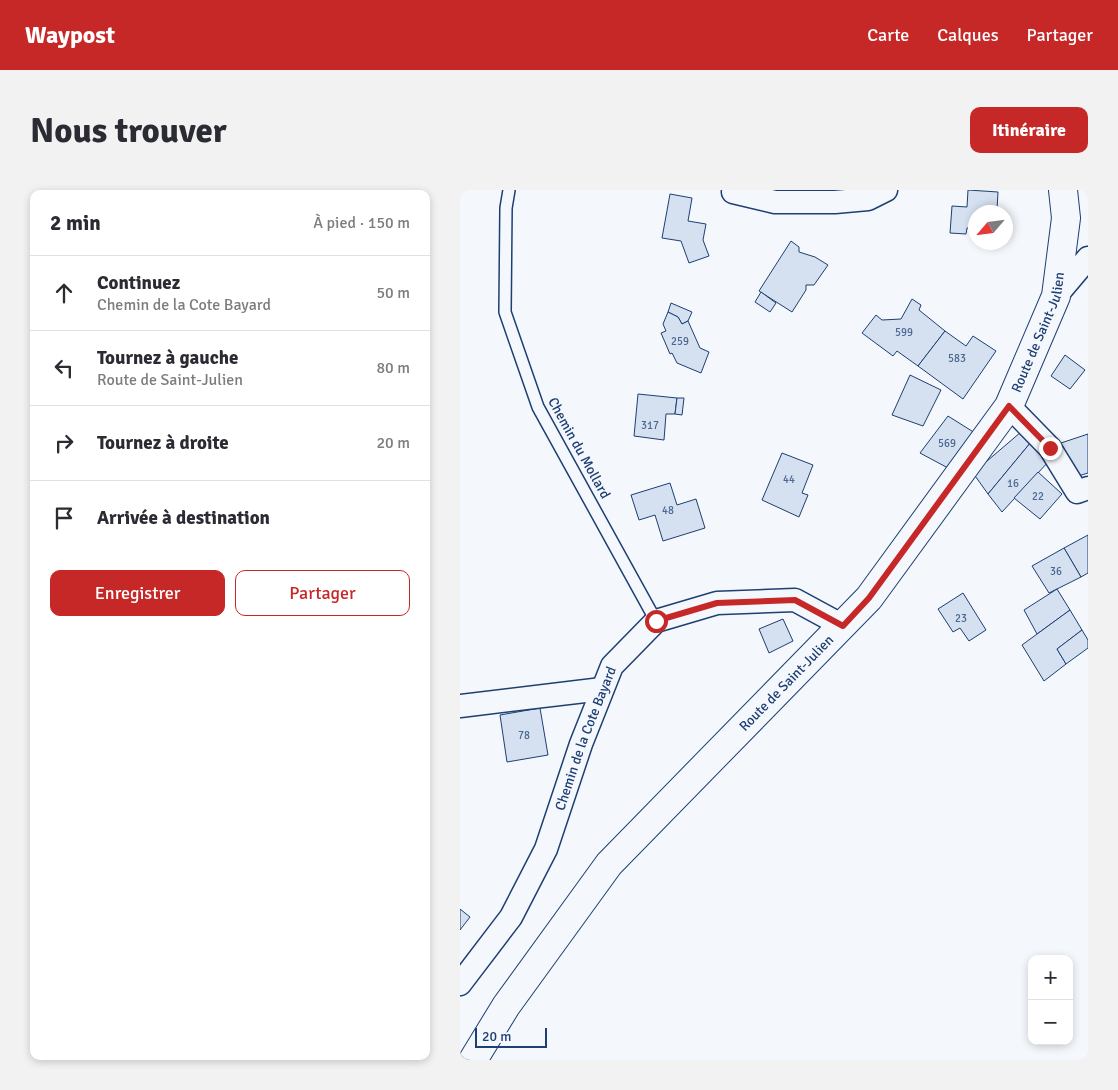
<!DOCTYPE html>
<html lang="fr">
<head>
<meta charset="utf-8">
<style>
  body { margin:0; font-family:Signika,sans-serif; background:#f2f2f3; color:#2b2b33 }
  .controls { position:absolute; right:15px; bottom:15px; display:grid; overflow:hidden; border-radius:10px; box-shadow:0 2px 8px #0003 }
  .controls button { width:45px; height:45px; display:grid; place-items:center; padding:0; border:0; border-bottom:1px solid #e1e1e2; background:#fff; color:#2b2b33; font:25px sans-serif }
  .compass { position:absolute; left:508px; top:15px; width:45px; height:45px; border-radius:50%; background:#fff; box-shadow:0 2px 8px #0003; rotate:242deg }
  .scale { position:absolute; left:15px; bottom:12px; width:72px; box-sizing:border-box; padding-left:5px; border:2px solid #1d3f73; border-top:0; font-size:14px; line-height:18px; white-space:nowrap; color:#1d3f73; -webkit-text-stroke:4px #f4f7fb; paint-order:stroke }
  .stop { position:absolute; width:15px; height:15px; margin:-11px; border:4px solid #c62828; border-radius:50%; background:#fff }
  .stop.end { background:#c62828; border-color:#fff; box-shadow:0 1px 5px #0008 }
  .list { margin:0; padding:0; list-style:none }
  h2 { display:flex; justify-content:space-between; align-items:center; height:65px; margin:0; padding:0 20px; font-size:21px }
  h2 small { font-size:16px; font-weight:400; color:#7c7c81 }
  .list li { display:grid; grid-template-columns:32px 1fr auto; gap:15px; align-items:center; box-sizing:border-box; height:75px; padding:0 20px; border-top:1px solid #e1e1e2 }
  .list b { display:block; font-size:19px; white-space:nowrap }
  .list p { margin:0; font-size:16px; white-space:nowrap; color:#7c7c81 }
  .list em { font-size:16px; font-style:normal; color:#7c7c81 }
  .actions { display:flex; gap:10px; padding:15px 20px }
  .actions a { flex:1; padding:11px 0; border:1px solid #c62828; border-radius:10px; text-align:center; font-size:18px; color:#c62828 }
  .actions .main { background:#c62828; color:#fff }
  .icon { flex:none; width:28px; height:28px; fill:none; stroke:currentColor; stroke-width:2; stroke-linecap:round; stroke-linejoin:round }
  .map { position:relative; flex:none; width:628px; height:870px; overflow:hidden; border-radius:10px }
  header { display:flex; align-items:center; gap:30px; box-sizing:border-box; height:70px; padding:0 25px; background:#c62828; color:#fff }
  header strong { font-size:24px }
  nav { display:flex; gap:28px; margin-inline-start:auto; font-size:18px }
  .intro { display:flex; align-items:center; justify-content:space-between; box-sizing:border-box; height:120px; padding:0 30px }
  h1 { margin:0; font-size:35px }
  .button { padding:12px 22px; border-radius:10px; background:#c62828; color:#fff; font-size:18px; font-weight:700 }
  main { display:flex; gap:30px; padding:0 30px }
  aside { flex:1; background:#fff; border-radius:10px; box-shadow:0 2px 8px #0003 }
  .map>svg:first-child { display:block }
  .building { fill:#d5e0f0; stroke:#1d3f73 }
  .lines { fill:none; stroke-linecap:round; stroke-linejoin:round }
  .lane-casing { stroke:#1d3f73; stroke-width:14 }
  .street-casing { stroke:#1d3f73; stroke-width:25 }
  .secondary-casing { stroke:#1d3f73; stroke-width:30 }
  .lane { stroke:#f4f7fb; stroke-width:11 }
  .street { stroke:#f4f7fb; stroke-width:22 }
  .secondary { stroke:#f4f7fb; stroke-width:28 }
  .route { stroke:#c62828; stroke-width:6 }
  .labels { text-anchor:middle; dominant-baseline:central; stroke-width:4; stroke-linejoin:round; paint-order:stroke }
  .number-label { font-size:11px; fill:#4b6792 }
  .street-label { font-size:14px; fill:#1d3f73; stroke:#f4f7fb }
</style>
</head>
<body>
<header>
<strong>Waypost</strong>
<nav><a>Carte</a><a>Calques</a><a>Partager</a></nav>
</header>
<div class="intro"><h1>Nous trouver</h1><a class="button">Itinéraire</a></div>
<main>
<aside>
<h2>2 min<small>À pied · 150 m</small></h2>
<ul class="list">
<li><svg class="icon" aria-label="ahead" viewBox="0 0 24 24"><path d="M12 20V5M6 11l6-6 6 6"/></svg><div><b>Continuez</b><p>Chemin de la Cote Bayard</p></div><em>50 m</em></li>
<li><svg class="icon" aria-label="left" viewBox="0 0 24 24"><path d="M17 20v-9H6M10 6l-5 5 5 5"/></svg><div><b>Tournez à gauche</b><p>Route de Saint-Julien</p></div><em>80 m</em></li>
<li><svg class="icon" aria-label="right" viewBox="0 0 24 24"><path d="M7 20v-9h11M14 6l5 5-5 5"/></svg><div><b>Tournez à droite</b></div><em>20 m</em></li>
<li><svg class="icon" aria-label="arrive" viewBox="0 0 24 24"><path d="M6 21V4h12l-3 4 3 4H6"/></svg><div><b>Arrivée à destination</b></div></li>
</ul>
<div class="actions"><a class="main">Enregistrer</a><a>Partager</a></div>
</aside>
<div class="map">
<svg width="628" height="870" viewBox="0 0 628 870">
  <rect width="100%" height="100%" fill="#f4f7fb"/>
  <!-- building -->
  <g class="building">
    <path d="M508,0L538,2L537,19L533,22H516V38H507L506,44L490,43L492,16L507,17Z"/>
    <path d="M210,4L232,8L228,31L246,34L243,50L249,66L229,73L221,51L202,48Z"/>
    <path d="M331,51L339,57V62L355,67L368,75L354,95H346V100L332,122L299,101Z"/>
    <path d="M301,102L316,113L310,122L295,112Z"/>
    <path d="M452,109L461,115L459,120L485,141L458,176L437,161L433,166L402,143L416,125L422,130L441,129Z"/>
    <path d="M211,113L232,122L228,131L222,134L218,127L208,122Z"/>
    <path d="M208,122L218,127L222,134L228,131L240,158L249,162L241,183L217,173L212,163L210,164L201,143L206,141L203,134Z"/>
    <path d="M485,141L506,156L513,146L536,161L503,209L458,176Z"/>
    <path d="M605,165L625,180L610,199L591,186Z"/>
    <path d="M450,185L481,200L463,236L432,225Z"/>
    <path d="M178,204L217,208L215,224H206L204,250L174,246Z"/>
    <path d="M217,208H224L222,225L215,224Z"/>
    <path d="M488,226L515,243L488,278L460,263Z"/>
    <path d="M561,242L571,252L528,304L513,283Z"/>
    <path d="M628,244V283L618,286L598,254Z"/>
    <path d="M571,252L589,271L542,322L528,304Z"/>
    <path d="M322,263L353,275L342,303L348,305L339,327L302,310Z"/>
    <path d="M578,282L602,304L580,329L554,308Z"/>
    <path d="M210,293L217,315L236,309L245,338L203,351L195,325L179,330L171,305Z"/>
    <path d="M628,345V383L621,387L604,358Z"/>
    <path d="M604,358L621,387L589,403L572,376Z"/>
    <path d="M597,399L610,420L577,444L564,420Z"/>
    <path d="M503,403L526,440L509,451L500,438L493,442L478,419Z"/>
    <path d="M610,420L622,440L597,459L606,474L584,491L562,455Z"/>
    <path d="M323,429L333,451L309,463L299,439Z"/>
    <path d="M622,440L628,450V458L606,474L597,459Z"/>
    <path d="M80,518L88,565L47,572L40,525Z"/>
    <path d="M0,719L10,727L0,740Z"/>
  </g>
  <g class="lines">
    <defs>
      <path id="lane" d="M49,0L46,18L45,122L78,217L196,431"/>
      <g id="street">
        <path d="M273,2L315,12H375L408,9L426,0"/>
        <path d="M596,106L628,68"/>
        <path d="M549,216L590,258L617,302L628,298"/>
        <path d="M0,516L142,499"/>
        <path id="s1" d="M0,794L51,727L86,659L121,554L152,476L196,431L257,413L335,410L383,436"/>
      </g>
      <g id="secondary">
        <path id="s2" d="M13,870L46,816L149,674L409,408L549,216L596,106L606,28L603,0"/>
      </g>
    </defs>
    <!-- lane casing -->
    <use href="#lane" class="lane-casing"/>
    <!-- street casing -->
    <use href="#street" class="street-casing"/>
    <!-- secondary casing -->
    <use href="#secondary" class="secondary-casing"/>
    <!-- lane -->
    <use href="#lane" class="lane"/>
    <!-- street -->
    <use href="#street" class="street"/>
    <!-- secondary -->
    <use href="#secondary" class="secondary"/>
  </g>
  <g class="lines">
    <!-- route -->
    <path class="route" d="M196,431L257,413L335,410L383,436L409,408L549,216L590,258"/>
  </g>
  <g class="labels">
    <!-- number labels -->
    <g class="number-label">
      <text x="444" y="142">599</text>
      <text x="220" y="151">259</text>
      <text x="497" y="168">583</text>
      <text x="190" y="235">317</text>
      <text x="487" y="253">569</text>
      <text x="329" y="289">44</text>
      <text x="553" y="293">16</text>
      <text x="578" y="306">22</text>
      <text x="208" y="320">48</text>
      <text x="596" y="381">36</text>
      <text x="501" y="428">23</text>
      <text x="64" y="545">78</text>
    </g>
    <!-- street labels -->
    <g class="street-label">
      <text stroke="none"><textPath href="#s2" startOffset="928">Route de Saint-Julien</textPath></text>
      <text transform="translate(119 258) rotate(61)">Chemin du Mollard</text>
      <text stroke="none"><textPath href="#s2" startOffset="492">Route de Saint-Julien</textPath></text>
      <text stroke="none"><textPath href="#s1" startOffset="278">Chemin de la Cote Bayard</textPath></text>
    </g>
  </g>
</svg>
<div class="controls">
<button>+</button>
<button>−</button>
</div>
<svg class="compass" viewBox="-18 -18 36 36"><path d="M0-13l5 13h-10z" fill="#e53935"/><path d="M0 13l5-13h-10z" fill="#7c7c81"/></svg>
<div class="scale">20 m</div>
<div class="stop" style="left:196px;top:431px"></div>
<div class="stop end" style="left:590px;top:258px"></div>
</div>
</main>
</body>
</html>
